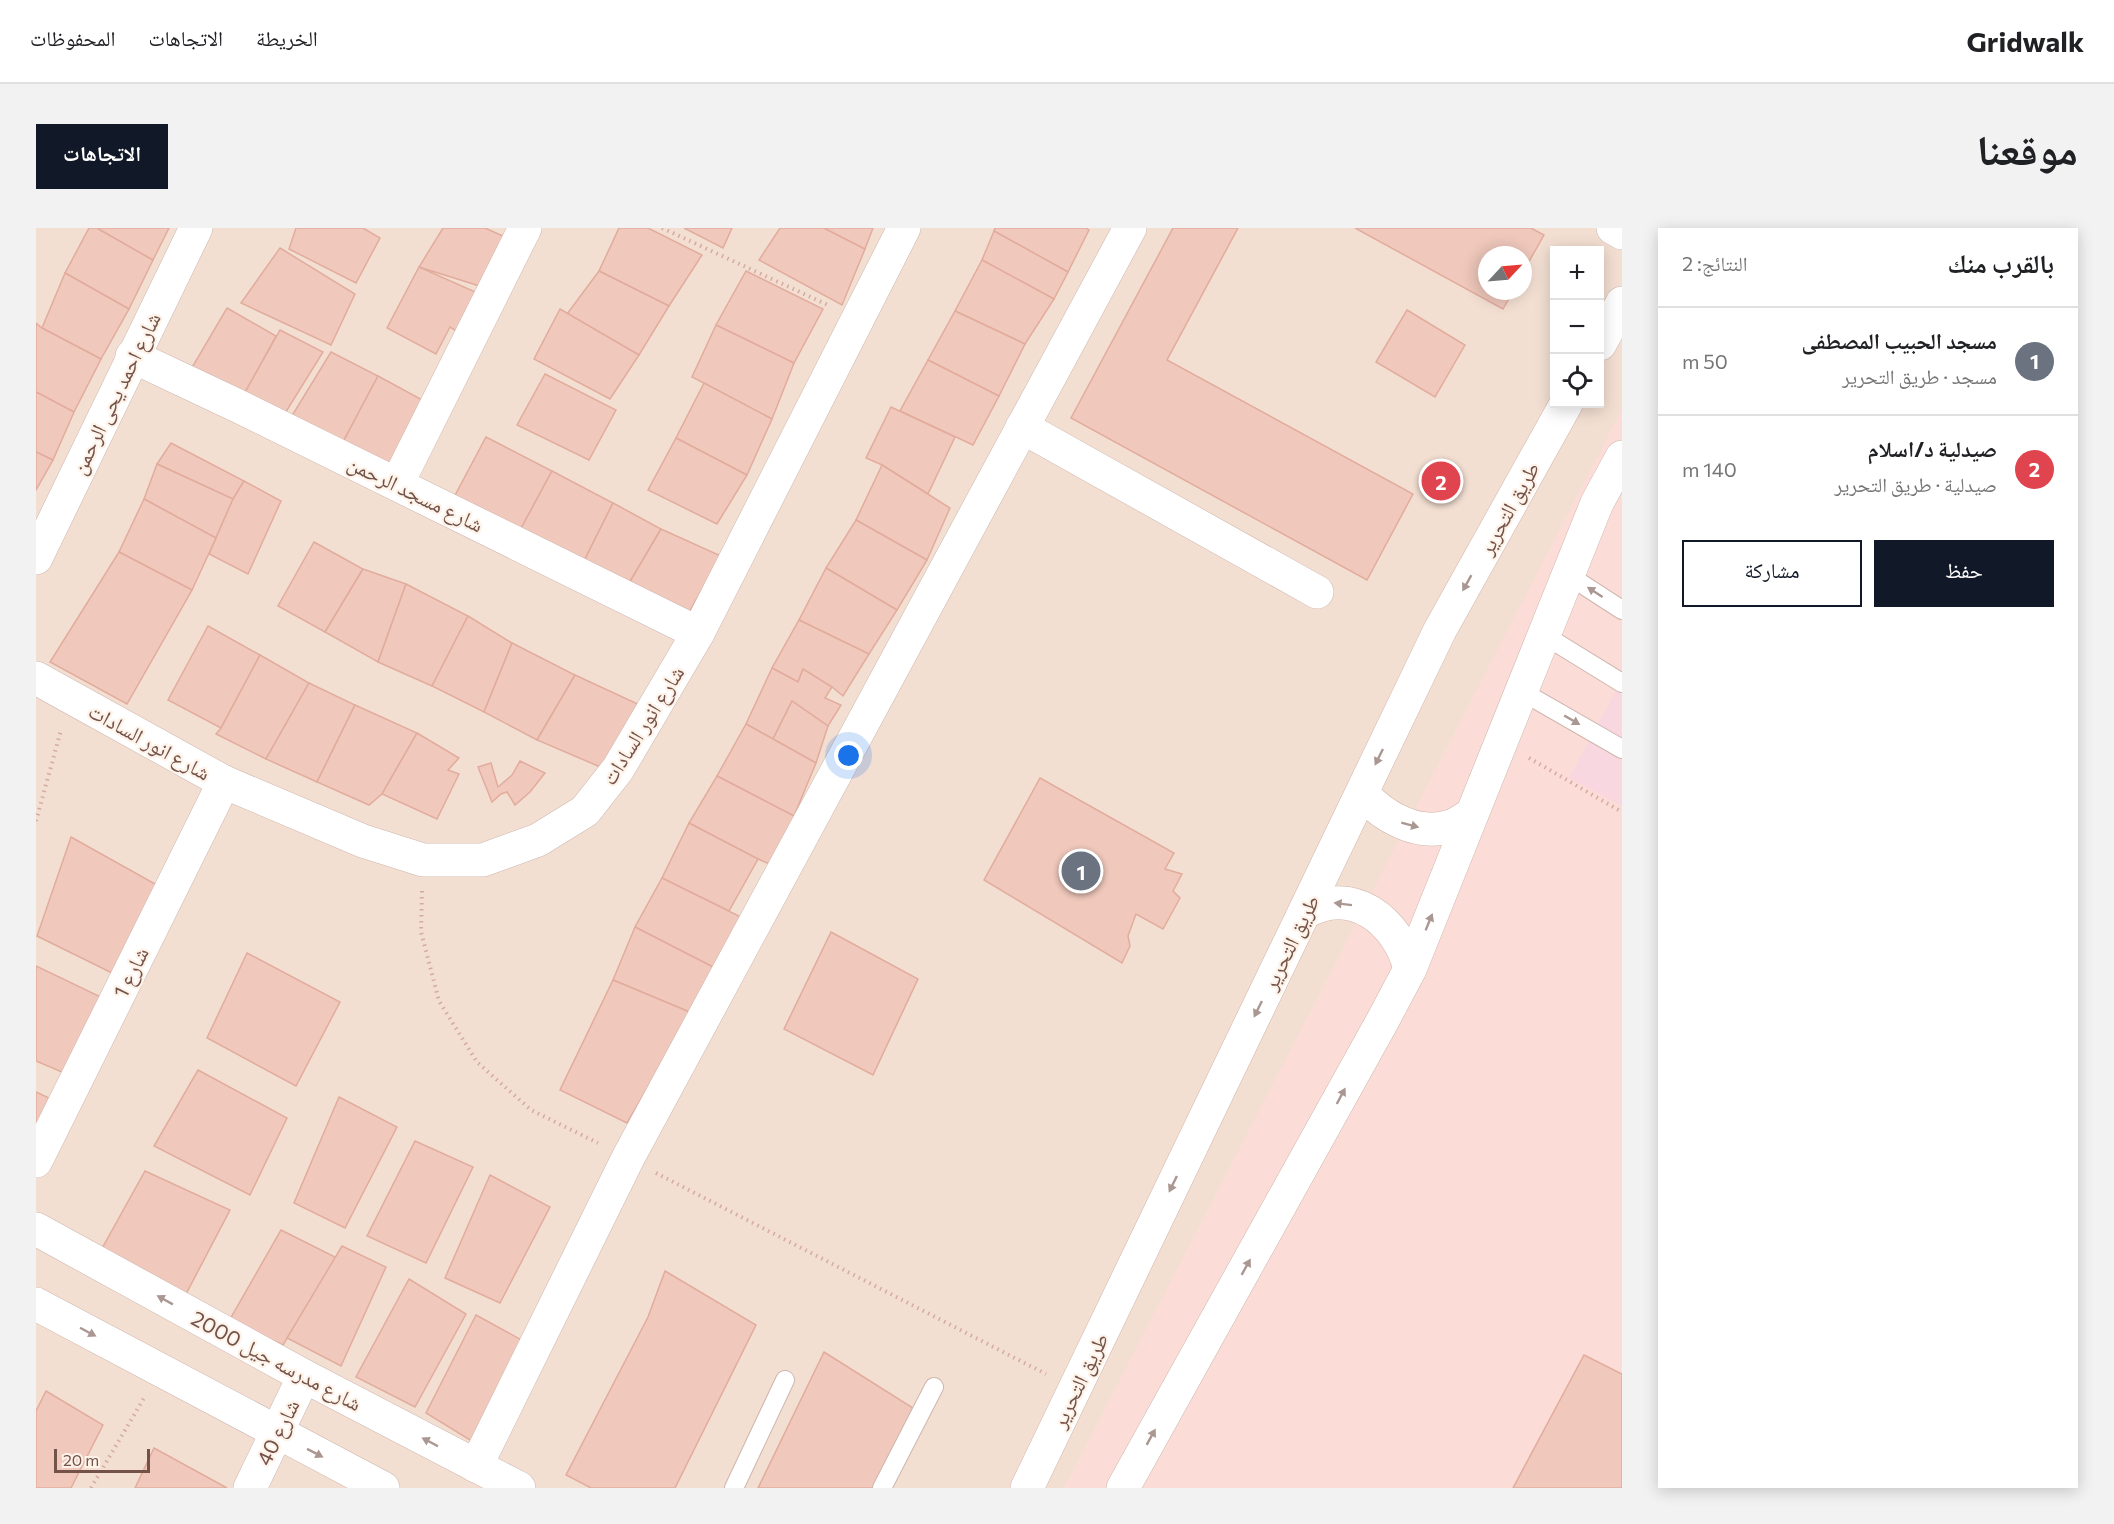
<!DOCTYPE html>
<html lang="ar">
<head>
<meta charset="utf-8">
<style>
  body { margin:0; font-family:Commissioner,"Noto Naskh Arabic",sans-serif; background:#f2f2f2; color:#202124; direction:rtl }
  .controls { position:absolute; right:18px; top:18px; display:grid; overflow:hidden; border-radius:0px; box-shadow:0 3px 15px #0003 }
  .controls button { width:54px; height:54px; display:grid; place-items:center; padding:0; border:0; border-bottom:2px solid #e0e0e0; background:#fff; color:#202124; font:30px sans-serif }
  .compass { position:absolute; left:1442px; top:18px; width:54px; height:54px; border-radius:50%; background:#fff; box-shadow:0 3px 15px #0003; rotate:64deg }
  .scale { position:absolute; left:18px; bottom:15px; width:96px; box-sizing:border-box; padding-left:6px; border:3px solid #73524a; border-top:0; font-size:16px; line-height:21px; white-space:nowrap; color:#73524a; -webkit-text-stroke:4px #fef3e9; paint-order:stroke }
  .you { position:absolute; left:813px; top:528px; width:21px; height:21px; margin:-15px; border:4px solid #fff; border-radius:50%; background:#1a73e8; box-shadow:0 0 0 9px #1a73e833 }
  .badge { display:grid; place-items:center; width:39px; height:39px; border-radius:50%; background:#111827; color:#fff; font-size:20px; font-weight:700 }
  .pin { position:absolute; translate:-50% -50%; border:3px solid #fff; box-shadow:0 2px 6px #0006 }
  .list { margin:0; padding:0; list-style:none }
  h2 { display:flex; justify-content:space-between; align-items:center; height:78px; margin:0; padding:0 24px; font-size:26px }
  h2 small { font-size:20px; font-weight:400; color:#757577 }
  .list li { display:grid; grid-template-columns:39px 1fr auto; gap:18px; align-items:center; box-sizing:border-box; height:108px; padding:0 24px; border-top:2px solid #e0e0e0 }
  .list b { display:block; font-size:22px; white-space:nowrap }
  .list p { margin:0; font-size:20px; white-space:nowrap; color:#757577 }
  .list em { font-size:20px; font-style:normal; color:#757577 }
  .actions { display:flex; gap:12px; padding:18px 24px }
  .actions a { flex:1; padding:14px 0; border:2px solid #111827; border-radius:0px; text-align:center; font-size:21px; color:#111827 }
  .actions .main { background:#111827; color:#fff }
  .icon { flex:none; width:33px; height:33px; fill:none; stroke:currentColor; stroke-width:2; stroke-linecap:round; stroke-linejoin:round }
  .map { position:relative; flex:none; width:1586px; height:1260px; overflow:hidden; direction:ltr; border-radius:0px }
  header { display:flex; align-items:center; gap:36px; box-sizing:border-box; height:84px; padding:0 30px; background:#fff; border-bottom:2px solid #e0e0e0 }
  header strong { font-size:28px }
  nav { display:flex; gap:33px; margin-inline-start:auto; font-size:21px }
  .intro { display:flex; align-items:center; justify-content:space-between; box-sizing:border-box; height:144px; padding:0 36px }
  h1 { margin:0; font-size:42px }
  .button { padding:15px 27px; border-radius:0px; background:#111827; color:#fff; font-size:21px; font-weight:700 }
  main { display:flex; gap:36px; padding:0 36px }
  aside { flex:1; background:#fff; border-radius:0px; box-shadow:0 3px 15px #0003 }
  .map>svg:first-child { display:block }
  .residential { fill:#f3dfd2; fill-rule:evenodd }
  .commercial { fill:#fbdcd7 }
  .medical { fill:#f9d7e0 }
  .building { fill:#f0c8bc; stroke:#e2ac9d; stroke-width:1.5 }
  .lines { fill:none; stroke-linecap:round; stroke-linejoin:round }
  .lane-casing { stroke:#ceb6ad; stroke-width:20 }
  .street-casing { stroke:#ceb6ad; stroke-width:34 }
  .secondary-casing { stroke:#d1b5aa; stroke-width:34 }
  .path { stroke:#d5ab9f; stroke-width:4; stroke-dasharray:1.5 4.5; stroke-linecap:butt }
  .lane { stroke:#fff; stroke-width:18 }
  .street { stroke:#fff; stroke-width:33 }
  .secondary { stroke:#fff; stroke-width:33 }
  .oneway { fill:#ab9792 }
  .labels { text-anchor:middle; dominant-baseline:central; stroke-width:4.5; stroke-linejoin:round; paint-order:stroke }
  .street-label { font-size:21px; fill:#73524a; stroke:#fef3e9 }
</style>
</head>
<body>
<header>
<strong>Gridwalk</strong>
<nav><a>الخريطة</a><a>الاتجاهات</a><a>المحفوظات</a></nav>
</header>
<div class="intro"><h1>موقعنا</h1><a class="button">الاتجاهات</a></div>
<main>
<aside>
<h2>بالقرب منك<small>النتائج: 2</small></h2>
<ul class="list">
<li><span class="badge" style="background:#6b7280">1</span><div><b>مسجد الحبيب المصطفى</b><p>مسجد · طريق التحرير</p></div><em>50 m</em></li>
<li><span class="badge" style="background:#e0444e">2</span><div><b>صيدلية د/اسلام</b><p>صيدلية · طريق التحرير</p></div><em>140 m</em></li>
</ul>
<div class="actions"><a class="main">حفظ</a><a>مشاركة</a></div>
</aside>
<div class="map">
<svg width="1586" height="1260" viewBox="0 0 1586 1260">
  <rect width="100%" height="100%" fill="#fbeee3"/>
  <!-- residential -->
  <path class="residential" d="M0,0H1586V1260H0ZM1518,22H1564V176H1518ZM1451,27H1487V63H1451Z"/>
  <!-- commercial -->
  <path class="commercial" d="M1586,181V1260H1028Z"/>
  <!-- medical -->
  <path class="medical" d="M1586,452V578L1533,550Z"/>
  <!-- building -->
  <g class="building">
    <path d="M53,0H61L117,32L93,81L29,45Z"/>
    <path d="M61,0H133L117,32Z"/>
    <path d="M260,0H327L344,10L320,55L253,21Z"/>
    <path d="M407,0H449L476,12L450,60L383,39Z"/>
    <path d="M583,0H612L666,27L633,78L563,43Z"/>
    <path d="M648,0H696L687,20Z"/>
    <path d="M744,0H788L829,21L806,77L723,32Z"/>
    <path d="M788,0H837L829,21Z"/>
    <path d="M959,0H1050L1053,2L1032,44L958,3Z"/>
    <path d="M1137,0H1202L1131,132L1377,266L1331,352L1035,190Z"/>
    <path d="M1319,0H1495L1508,7L1487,44V27H1451V63H1477L1467,81Z"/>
    <path d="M958,3L1032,44L1018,71L946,32Z"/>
    <path d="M244,20L319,66L295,117L205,75Z"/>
    <path d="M946,32L1018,71L989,116L919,83Z"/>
    <path d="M383,39L444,66L425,106L414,99L400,126L351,100Z"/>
    <path d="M563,43L633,78L603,127L531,86Z"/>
    <path d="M710,43L787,81L758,135L680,97Z"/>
    <path d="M29,45L93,81L65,131L6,100Z"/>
    <path d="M191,80L240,108L202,178L151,148Z"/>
    <path d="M524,81L603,127L574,171L498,131Z"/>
    <path d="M1371,82L1429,117L1399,169L1340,134Z"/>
    <path d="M919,83L989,116L963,168L892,132Z"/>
    <path d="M0,95L6,100L65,131L38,184L0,164Z"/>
    <path d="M680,97L758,135L736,191L656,149Z"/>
    <path d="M244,102L287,124L248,187L208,166Z"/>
    <path d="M295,124L342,148L306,216L254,191Z"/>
    <path d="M892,132L963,168L937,217L864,183Z"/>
    <path d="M509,146L580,182L553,232L481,197Z"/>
    <path d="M342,148L390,174L356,242L306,216Z"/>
    <path d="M668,155L736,191L711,247L640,210Z"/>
    <path d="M0,164L38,184L17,232L0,224Z"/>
    <path d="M855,179L919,209L892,266L846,237L830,230Z"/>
    <path d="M450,209L516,243L482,306L416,273Z"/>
    <path d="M640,210L711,247L681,296L612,262Z"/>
    <path d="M135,215L208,253L197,271L121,236Z"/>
    <path d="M0,224L17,232L0,262Z"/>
    <path d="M121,236L197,271L180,310L108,271Z"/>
    <path d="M846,237L914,280L891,332L820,292Z"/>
    <path d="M516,243L577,275L544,341L482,306Z"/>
    <path d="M208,253L245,273L212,346L173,326L197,271Z"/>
    <path d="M108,271L180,310L156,362L83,324Z"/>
    <path d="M577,275L625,301L589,362L544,341Z"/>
    <path d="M820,292L891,332L861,382L790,340Z"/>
    <path d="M625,301L685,328L648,393L589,362Z"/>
    <path d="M278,314L327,341L289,404L242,378Z"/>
    <path d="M83,324L156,362L91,476L14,434Z"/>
    <path d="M790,340L861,382L833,426L763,392Z"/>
    <path d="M327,341L370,356L342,434L289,404Z"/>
    <path d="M370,356L432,388L396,458L342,434Z"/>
    <path d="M432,388L476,415L448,484L396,458Z"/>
    <path d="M763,392L833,426L807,468L796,459L767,441L762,454L736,440Z"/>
    <path d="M172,398L224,427L185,500L132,472Z"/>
    <path d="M476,415L539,447L501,512L448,484Z"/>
    <path d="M224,427L273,455L230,531L180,506L185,500Z"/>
    <path d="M736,440L762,454L767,441L796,459L789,470L805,477L792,498L756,473L737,511L710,496Z"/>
    <path d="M539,447L604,477L569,541L501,512Z"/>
    <path d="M273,455L319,477L281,554L230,531Z"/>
    <path d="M756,473L792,498L780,535L737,511Z"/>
    <path d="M319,477L381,505L346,566L333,577L281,554Z"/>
    <path d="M710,496L780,535L758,588L681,548Z"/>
    <path d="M381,505L423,530L412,542L423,546L401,591L346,566Z"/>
    <path d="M484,533L509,545L494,564L479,577L471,564L465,566L456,574L442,539L455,535L462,559L476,547Z"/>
    <path d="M681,548L758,588L740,639L722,631L653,595Z"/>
    <path d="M1004,550L1138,625L1129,641L1146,646L1137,663L1144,670L1127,701L1100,686L1092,708L1094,718L1086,735L948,652Z"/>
    <path d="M653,595L722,631L693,683L626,650Z"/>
    <path d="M35,609L121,657L78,746L1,708Z"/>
    <path d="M626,650L705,689L681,741L599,699Z"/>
    <path d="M599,699L681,741L656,785L577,752Z"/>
    <path d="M795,704L882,751L837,847L748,801Z"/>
    <path d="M211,725L304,774L260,858L171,810Z"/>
    <path d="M0,738L69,771L33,847L0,833Z"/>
    <path d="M577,752L656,785L591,895L524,862Z"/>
    <path d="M162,842L251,890L214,967L118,918Z"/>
    <path d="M0,864L13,870L0,899Z"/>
    <path d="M303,869L361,899L309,1000L258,975Z"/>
    <path d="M379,913L437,939L390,1035L331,1008Z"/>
    <path d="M109,943L194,982L149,1068L64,1024Z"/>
    <path d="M454,947L514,979L464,1075L409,1050Z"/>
    <path d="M245,1002L301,1030L247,1117L193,1093Z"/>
    <path d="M306,1018L350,1039L305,1138L251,1110Z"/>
    <path d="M629,1043L720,1097L639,1260H555L530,1247L612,1089Z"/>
    <path d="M373,1051L430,1086L379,1179L320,1149Z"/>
    <path d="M440,1087L493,1116L442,1217L390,1185Z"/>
    <path d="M788,1124L877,1180L839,1260H722Z"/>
    <path d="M1548,1127L1586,1146V1260H1477Z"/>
    <path d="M10,1163L67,1197L35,1260H0V1183Z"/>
    <path d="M118,1220L191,1260H99Z"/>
  </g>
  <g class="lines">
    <defs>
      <g id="lane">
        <path d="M1532,347L1586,382"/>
        <path d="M1508,407L1586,455"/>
        <path d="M1485,463L1586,521"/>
        <path d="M698,1260L749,1152"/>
        <path d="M846,1260L898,1159"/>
      </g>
      <g id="street">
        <path d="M1577,0L1586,5"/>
        <path d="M96,128L202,178L662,405"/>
        <path d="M986,199L1281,364"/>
        <path d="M361,256L489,0"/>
        <path d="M0,330L160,0"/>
        <path d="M0,450L188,554L327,613L387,632H447L502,612L549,583L582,541L662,405L868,0"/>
        <path d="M0,933L188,554"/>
        <path d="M0,1001L268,1148L483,1260"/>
        <path d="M0,1076L347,1260"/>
        <path d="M440,1238L592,930L1094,0"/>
        <path d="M214,1260L268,1148"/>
      </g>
      <g id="secondary">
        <path d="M1564,116L1586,75"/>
        <path d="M1326,565C1347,589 1382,609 1415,598C1422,596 1429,590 1436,586"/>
        <path d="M1268,685C1316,656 1362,693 1374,741"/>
        <path d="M991,1260L1404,402L1530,176"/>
        <path d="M1087,1260L1347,792L1374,741L1561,275L1586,229"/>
      </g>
    </defs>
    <!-- lane casing -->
    <use href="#lane" class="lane-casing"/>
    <!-- street casing -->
    <use href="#street" class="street-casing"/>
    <!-- secondary casing -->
    <use href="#secondary" class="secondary-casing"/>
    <!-- path -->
    <g class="path">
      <path d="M626,0L794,78"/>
      <path d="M1493,530L1586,584"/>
      <path d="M0,593L25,502"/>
      <path d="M386,663L385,704L403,773L441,834L495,882L562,915"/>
      <path d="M620,945L1010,1146"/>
      <path d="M55,1260L108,1170"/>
    </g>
    <!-- lane -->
    <use href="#lane" class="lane"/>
    <!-- street -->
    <use href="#street" class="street"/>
    <!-- secondary -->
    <use href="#secondary" class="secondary"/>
  </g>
  <!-- one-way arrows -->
  <defs><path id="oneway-solid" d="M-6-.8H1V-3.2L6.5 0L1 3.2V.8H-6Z" transform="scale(1.5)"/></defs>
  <g class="oneway">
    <use href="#oneway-solid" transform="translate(1431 355) rotate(119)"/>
    <use href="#oneway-solid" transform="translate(1559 364) rotate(-147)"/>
    <use href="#oneway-solid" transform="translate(1536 492) rotate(30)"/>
    <use href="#oneway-solid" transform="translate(1343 529) rotate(116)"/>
    <use href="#oneway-solid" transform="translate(1374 597) rotate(15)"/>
    <use href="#oneway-solid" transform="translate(1307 676) rotate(-173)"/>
    <use href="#oneway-solid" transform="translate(1393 694) rotate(-68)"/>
    <use href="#oneway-solid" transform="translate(1222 781) rotate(116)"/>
    <use href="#oneway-solid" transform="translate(1305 868) rotate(-62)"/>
    <use href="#oneway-solid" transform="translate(1137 956) rotate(116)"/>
    <use href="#oneway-solid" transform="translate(1210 1039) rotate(-61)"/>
    <use href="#oneway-solid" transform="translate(129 1072) rotate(-151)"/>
    <use href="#oneway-solid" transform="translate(52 1104) rotate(28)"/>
    <use href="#oneway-solid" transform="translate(1115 1209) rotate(-61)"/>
    <use href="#oneway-solid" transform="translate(394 1214) rotate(-152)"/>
    <use href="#oneway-solid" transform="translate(279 1225) rotate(27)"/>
  </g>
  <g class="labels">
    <!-- street labels -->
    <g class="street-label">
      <text transform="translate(79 165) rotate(-64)">شارع احمد يحى الرحمن</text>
      <text transform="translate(380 265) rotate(26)">شارع مسجد الرحمن</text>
      <text transform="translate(1472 280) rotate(-61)">طريق التحرير</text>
      <text transform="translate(606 497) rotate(-58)">شارع انور السادات</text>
      <text transform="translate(114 513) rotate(29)">شارع انور السادات</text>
      <text transform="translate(1254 714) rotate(-64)">طريق التحرير</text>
      <text transform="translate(94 744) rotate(-64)">شارع 1</text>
      <text transform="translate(241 1132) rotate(28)">شارع مدرسه جيل 2000</text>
      <text transform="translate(1043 1152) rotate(-64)">طريق التحرير</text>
      <text transform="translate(241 1204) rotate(-64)">شارع 40</text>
    </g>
  </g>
</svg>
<div class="controls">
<button>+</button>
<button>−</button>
<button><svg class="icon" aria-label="locate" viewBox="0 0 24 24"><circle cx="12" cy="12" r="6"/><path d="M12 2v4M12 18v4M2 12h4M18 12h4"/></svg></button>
</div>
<svg class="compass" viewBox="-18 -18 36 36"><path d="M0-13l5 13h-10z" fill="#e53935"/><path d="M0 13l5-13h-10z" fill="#757577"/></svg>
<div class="scale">20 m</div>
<div class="you"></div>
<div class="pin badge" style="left:1045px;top:643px;background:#6b7280">1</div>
<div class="pin badge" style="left:1405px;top:253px;background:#e0444e">2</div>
</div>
</main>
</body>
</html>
